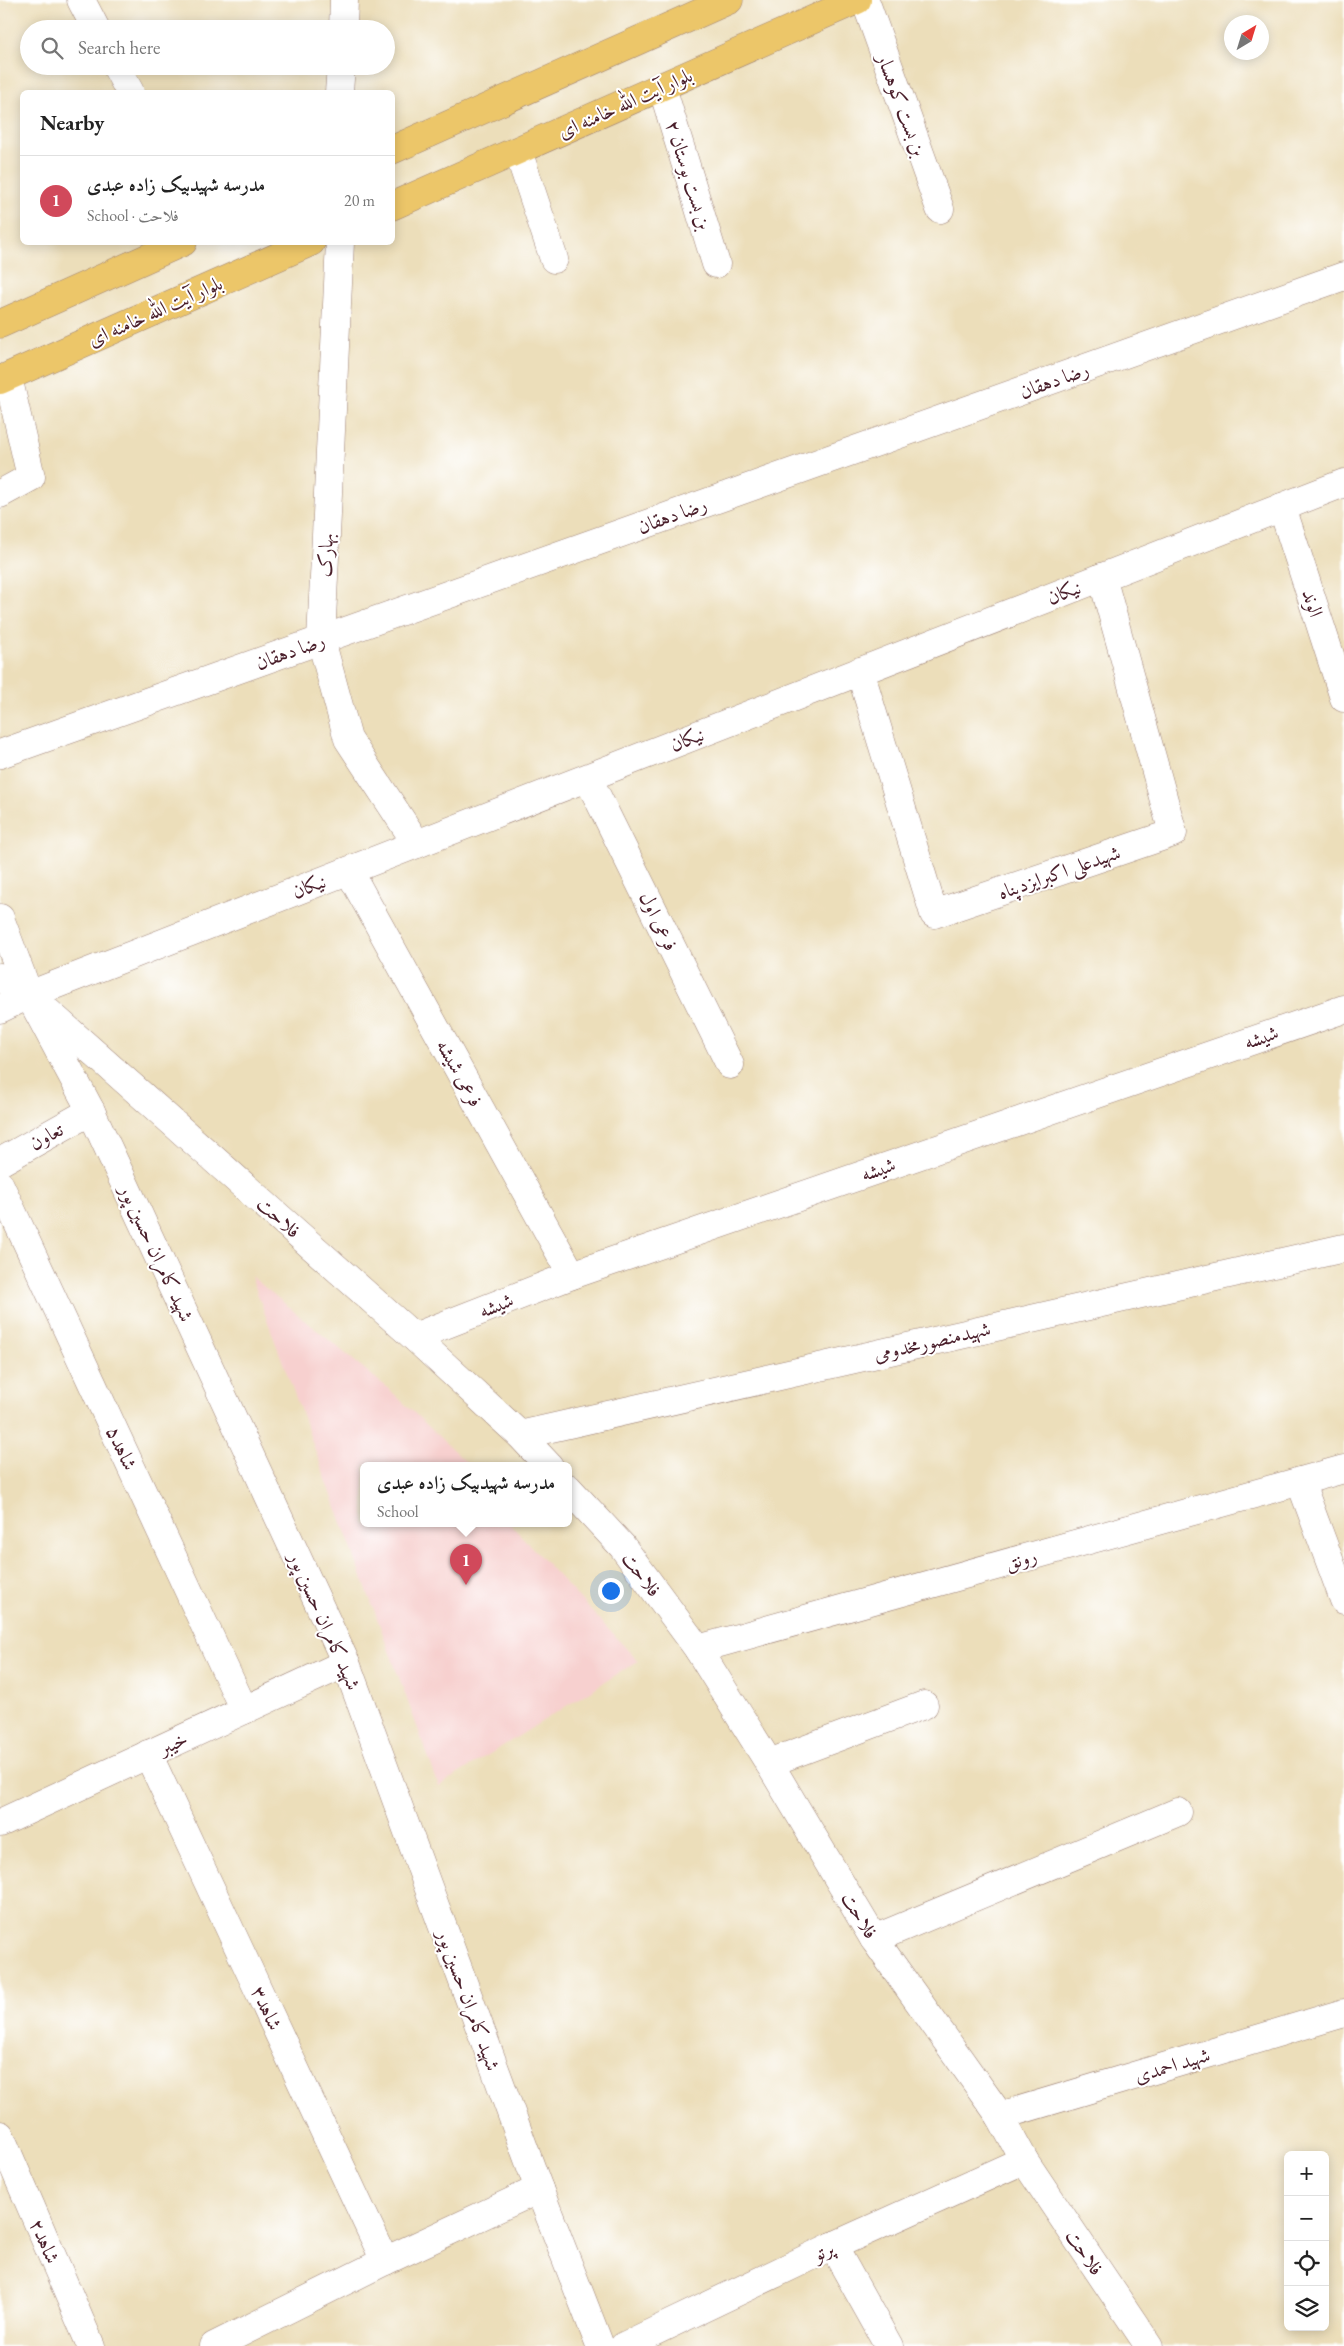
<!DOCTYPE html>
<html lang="en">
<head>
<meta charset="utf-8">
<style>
  body { margin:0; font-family:"EB Garamond",Amiri,serif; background:#f2f2f2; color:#222 }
  .controls { position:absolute; right:15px; bottom:15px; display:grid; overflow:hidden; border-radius:8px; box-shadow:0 2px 12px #0003 }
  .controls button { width:45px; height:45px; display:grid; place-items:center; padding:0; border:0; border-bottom:1px solid #e0e0e0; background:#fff; color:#222; font:25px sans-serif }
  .compass { position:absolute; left:1224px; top:15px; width:45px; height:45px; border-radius:50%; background:#fff; box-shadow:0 2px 12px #0003; rotate:38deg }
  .you { position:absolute; left:610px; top:1590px; width:18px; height:18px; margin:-12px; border:4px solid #fff; border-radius:50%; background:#1a73e8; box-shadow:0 0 0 8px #1a73e833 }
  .badge { display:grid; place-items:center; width:32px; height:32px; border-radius:50%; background:#d1495b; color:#fff; font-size:16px; font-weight:700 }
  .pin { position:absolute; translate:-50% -41px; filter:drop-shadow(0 1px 2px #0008) }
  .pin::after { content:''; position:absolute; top:26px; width:18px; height:15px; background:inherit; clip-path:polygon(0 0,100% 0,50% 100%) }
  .popup { position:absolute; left:360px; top:1462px; width:212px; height:65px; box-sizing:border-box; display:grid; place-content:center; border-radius:8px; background:#fff; filter:drop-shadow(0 1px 4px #0005); font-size:16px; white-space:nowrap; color:#767676 }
  .popup b { font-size:19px; color:#222 }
  .popup::after { content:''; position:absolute; left:50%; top:100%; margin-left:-10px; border:10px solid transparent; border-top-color:#fff }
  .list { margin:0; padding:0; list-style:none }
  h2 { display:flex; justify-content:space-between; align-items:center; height:65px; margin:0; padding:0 20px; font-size:21px }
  h2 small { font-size:16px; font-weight:400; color:#767676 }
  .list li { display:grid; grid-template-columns:32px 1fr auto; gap:15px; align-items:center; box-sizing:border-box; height:90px; padding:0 20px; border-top:1px solid #e0e0e0 }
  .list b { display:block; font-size:19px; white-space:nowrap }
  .list p { margin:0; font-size:16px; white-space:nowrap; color:#767676 }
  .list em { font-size:16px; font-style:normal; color:#767676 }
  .icon { flex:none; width:28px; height:28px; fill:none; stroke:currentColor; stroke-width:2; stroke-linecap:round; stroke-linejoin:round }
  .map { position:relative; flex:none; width:1344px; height:2346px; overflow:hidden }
  .search { position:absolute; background:#fff; box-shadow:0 2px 12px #0003; left:20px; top:20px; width:375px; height:55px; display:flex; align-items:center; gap:12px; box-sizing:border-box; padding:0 18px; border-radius:28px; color:#767676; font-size:19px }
  .panel { position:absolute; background:#fff; box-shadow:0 2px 12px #0003; left:20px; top:90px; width:375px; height:155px; border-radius:8px }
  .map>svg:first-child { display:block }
  .built { fill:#f7d0cf }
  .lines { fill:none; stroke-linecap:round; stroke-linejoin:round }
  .minor-casing { stroke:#9b7e72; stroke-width:29 }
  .major-casing { stroke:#9b7e72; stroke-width:29 }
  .minor { stroke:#fff; stroke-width:28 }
  .major { stroke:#ecc669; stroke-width:28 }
  .labels { text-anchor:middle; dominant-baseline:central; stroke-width:4; stroke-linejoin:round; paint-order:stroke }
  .street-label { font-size:20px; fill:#4a1f2b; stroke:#fff }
</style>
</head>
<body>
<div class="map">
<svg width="1344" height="2346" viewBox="0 0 1344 2346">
  <rect width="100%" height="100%" fill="#fff"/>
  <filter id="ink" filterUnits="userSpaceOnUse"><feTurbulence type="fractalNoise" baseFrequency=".02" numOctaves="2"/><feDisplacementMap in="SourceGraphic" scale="10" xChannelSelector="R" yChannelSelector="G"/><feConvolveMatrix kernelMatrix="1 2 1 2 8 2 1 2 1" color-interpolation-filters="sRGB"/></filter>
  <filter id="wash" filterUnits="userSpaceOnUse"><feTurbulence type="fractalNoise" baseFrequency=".0096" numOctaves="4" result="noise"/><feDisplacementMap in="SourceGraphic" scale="20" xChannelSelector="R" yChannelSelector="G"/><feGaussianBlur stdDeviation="1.12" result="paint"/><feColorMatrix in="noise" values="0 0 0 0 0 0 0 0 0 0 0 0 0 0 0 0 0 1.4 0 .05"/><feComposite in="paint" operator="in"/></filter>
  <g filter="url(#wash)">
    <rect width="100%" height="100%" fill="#ecdeba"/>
    <!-- built -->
    <path class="built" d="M251,1276L391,1391L470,1466H364V1524H510L638,1661L439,1786Z"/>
  </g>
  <g filter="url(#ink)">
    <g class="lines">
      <defs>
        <g id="minor">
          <path d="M81,0L96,29"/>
          <path d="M865,0L940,209"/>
          <path d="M343,29L344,0"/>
          <path d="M116,66L130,92"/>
          <path d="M662,87L716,264"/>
          <path d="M339,92L341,66"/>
          <path d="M518,151L554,259"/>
          <path d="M340,242L321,640L348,739L417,844"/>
          <path d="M0,494L31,477L8,377"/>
          <path d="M1282,507L1344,698"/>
          <path d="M860,671L934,914L1173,833L1102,577"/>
          <path d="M0,754L1344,276"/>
          <path d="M588,778L730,1065"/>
          <path d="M349,871L572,1275"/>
          <path d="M0,918L29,995L91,1111L346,1663L539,2189L600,2346"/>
          <path d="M0,977L29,995L414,1337L520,1435L549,1466"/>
          <path d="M0,1009L29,995L1344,483"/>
          <path d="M0,1162L91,1111"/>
          <path d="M0,1185L244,1710"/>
          <path d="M414,1337L572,1275L1344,1009"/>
          <path d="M520,1435L1344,1248"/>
          <path d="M1300,1481L1344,1600"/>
          <path d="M568,1488L622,1546L698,1649L769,1763L874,1939L1000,2116L1024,2160L1149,2346"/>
          <path d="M698,1649L1344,1469"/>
          <path d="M148,1754L385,2261"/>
          <path d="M769,1763L924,1705"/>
          <path d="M0,1823L346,1663"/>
          <path d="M874,1939L1178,1812"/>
          <path d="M1000,2116L1344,2013"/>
          <path d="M0,2135L91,2346"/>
          <path d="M833,2246L889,2346"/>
          <path d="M214,2346L385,2261L539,2189"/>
          <path d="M624,2346L833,2246L1024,2160"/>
        </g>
        <g id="major">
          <path d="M392,150L729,0"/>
          <path d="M392,206L857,0"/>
          <path d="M0,324L183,242"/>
          <path d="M0,380L311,242"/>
        </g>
      </defs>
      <!-- minor casing -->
      <use href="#minor" class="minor-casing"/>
      <!-- major casing -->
      <use href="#major" class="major-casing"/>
      <!-- minor -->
      <use href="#minor" class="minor"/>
      <!-- major -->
      <use href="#major" class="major"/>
    </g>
  </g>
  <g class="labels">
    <!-- street labels -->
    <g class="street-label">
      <text transform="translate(625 103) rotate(-24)">بلوار آیت الله خامنه ای</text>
      <text transform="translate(902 105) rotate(70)">بن بست کوهسار</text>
      <text transform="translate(689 175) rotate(73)">بن بست بوستان ۲</text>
      <text transform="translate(155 311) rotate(-24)">بلوار آیت الله خامنه ای</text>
      <text transform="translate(1054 380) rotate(-20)">رضا دهقان</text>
      <text transform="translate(672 515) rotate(-20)">رضا دهقان</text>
      <text transform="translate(325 555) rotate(-87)">بهارک</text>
      <text transform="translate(1064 592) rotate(-21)">نیکان</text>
      <text transform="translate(1313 603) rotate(72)">الوند</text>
      <text transform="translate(290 651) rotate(-20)">رضا دهقان</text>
      <text transform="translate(687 739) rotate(-21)">نیکان</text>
      <text transform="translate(1059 872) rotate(-19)">شهیدعلی اکبرایزدپناه</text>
      <text transform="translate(309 886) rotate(-21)">نیکان</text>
      <text transform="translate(659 921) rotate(64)">فرعی اول</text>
      <text transform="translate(1261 1037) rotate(-19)">شیشه</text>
      <text transform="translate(460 1073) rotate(61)">فرعی شیشه</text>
      <text transform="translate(46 1136) rotate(-29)">تعاون</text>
      <text transform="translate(878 1169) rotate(-19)">شیشه</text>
      <text transform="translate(279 1217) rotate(42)">فلاحت</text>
      <text transform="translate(157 1253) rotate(65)">شهید کامران حسین پور</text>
      <text transform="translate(496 1305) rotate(-22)">شیشه</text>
      <text transform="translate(932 1341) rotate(-13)">شهیدمنصورمخدومی</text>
      <text transform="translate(122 1448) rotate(65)">شاهد۵</text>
      <text transform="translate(1021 1559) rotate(-16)">رونق</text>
      <text transform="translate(642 1574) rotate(53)">فلاحت</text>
      <text transform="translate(325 1621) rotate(66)">شهید کامران حسین پور</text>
      <text transform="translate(173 1743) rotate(-25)">خیبر</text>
      <text transform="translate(860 1915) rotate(59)">فلاحت</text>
      <text transform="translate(469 2000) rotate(70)">شهید کامران حسین پور</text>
      <text transform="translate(267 2008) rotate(65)">شاهد۳</text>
      <text transform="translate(1172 2065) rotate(-17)">شهید احمدی</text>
      <text transform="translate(45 2241) rotate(67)">شاهد۲</text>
      <text transform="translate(823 2251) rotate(-25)">پرتو</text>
      <text transform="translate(1085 2252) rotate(56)">فلاحت</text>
    </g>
  </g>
</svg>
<div class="controls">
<button>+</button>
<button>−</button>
<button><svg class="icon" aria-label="locate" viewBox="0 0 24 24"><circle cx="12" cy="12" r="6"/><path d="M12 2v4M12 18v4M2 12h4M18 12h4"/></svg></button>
<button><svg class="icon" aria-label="layers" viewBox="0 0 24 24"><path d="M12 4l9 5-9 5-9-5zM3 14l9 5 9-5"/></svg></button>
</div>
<svg class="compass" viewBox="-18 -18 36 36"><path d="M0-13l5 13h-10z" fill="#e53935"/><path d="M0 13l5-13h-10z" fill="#767676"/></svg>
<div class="you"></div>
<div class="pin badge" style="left:466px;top:1585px">1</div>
<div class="popup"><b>مدرسه شهیدبیک زاده عبدی</b>School</div>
<div class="search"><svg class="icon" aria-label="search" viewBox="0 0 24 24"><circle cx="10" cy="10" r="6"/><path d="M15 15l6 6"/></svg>Search here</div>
<section class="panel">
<h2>Nearby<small></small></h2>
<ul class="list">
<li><span class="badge">1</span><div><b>مدرسه شهیدبیک زاده عبدی</b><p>School · فلاحت</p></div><em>20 m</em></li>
</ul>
</section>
</div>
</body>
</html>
